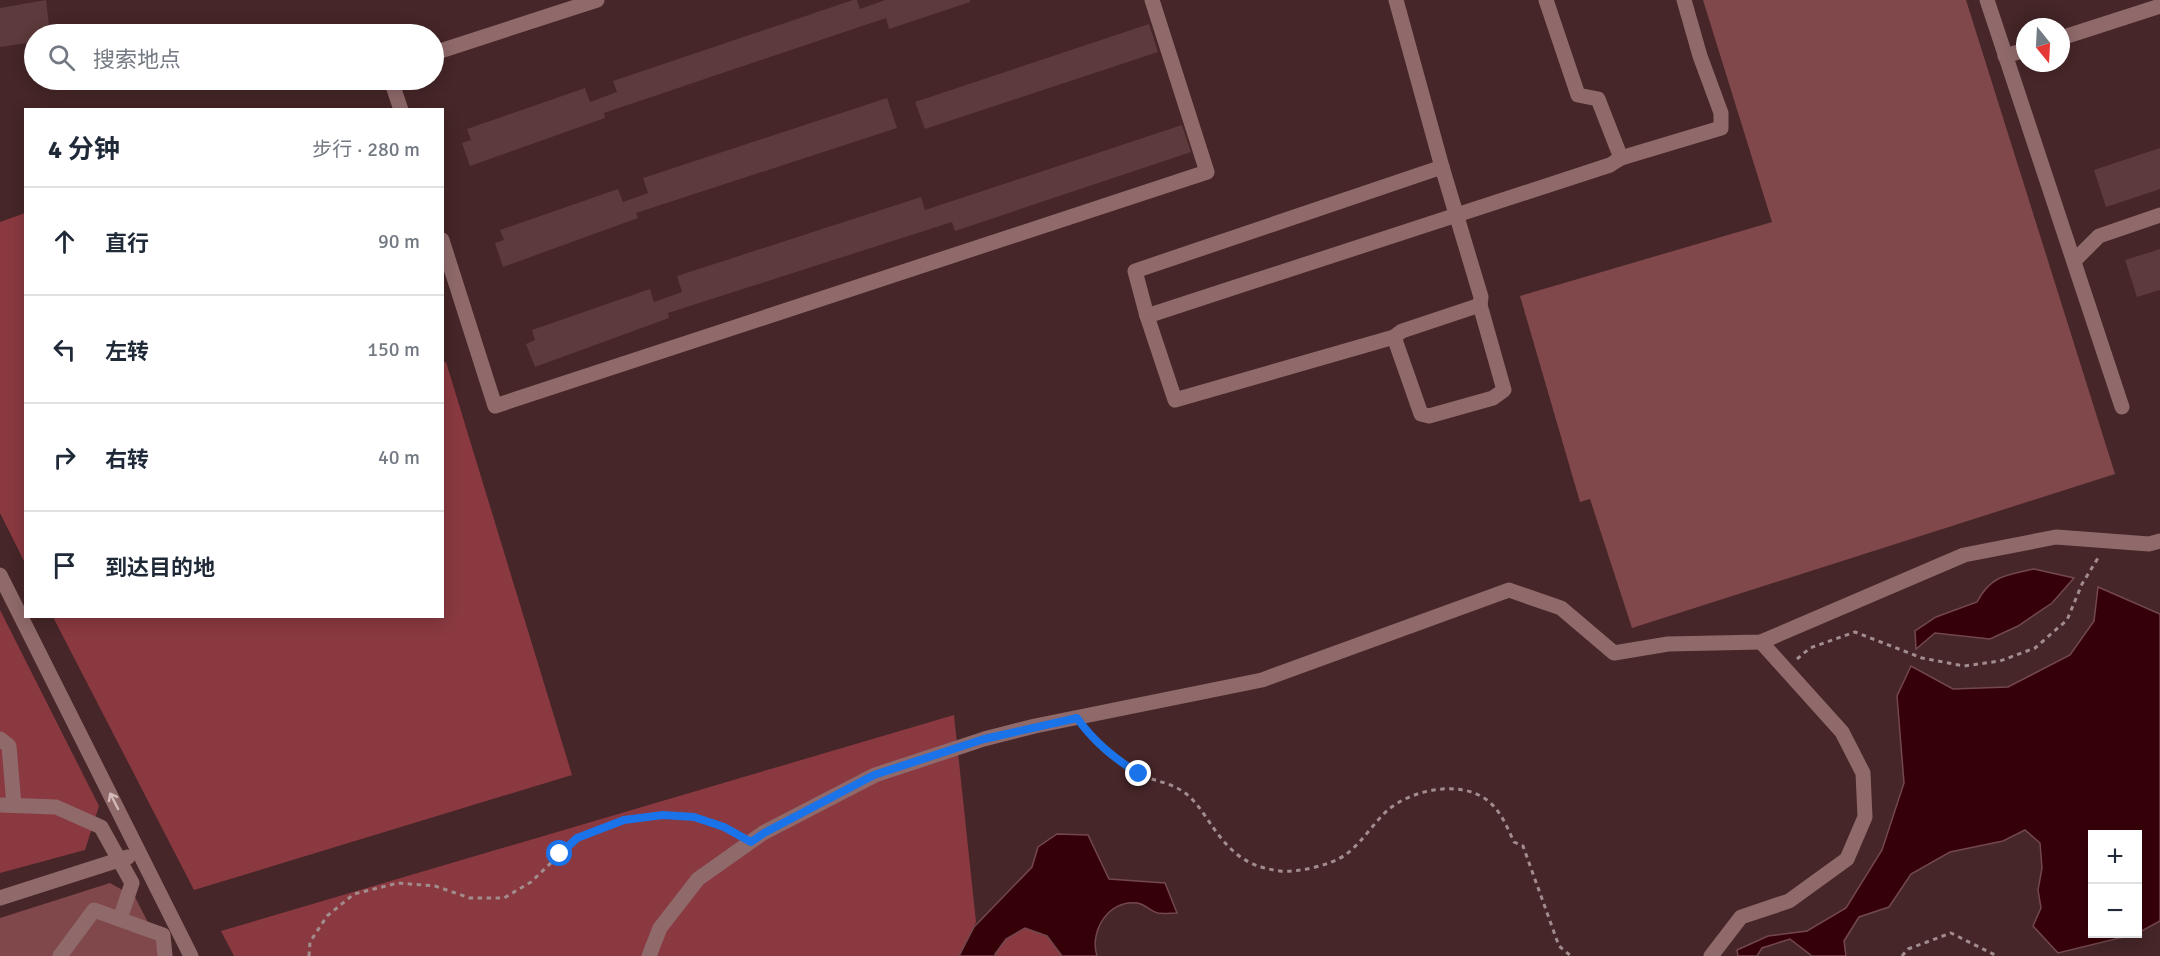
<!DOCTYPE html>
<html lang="zh">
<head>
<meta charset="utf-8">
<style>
  body { margin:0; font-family:Signika,"Noto Sans SC",sans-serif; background:#f6f6f7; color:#1f2937 }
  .controls { position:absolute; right:18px; bottom:18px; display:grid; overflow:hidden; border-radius:0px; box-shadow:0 3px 15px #0003 }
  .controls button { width:54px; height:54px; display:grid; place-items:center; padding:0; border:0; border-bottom:2px solid #e0e1e3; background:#fff; color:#1f2937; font:30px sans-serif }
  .compass { position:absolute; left:2016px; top:18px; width:54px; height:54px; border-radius:50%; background:#fff; box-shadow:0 3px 15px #0003; rotate:162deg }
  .stop { position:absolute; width:18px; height:18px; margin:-14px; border:4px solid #1a73e8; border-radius:50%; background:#fff }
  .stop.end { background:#1a73e8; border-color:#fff; box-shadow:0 2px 6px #0008 }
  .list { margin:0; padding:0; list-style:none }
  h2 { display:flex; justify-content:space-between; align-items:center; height:78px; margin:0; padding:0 24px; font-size:26px }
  h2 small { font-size:20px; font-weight:400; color:#747a83 }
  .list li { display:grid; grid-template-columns:39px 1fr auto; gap:18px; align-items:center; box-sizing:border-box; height:108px; padding:0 24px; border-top:2px solid #e0e1e3 }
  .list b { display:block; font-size:22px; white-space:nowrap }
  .list em { font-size:20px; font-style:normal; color:#747a83 }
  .icon { flex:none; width:33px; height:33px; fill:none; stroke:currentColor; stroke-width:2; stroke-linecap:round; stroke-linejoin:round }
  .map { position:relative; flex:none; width:2160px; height:956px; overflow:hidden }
  .search { position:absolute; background:#fff; box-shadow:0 3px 15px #0003; left:24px; top:24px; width:420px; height:66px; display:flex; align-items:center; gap:15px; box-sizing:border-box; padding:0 21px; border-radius:33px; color:#747a83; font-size:22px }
  .panel { position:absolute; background:#fff; box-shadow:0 3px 15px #0003; left:24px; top:108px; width:420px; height:510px; border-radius:0px }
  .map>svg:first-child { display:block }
  .green { fill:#80484b }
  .forest { fill:#8a3940 }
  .water { fill:#360008; stroke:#72484e; stroke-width:1.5 }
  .building { fill:#5d3a3c }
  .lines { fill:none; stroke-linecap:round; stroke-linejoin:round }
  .path { stroke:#a38c8d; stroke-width:3; stroke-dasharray:4.5 4.5; stroke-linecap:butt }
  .minor { stroke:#906a6b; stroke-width:15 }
  .oneway { stroke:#d3bbbb }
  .route { stroke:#1a73e8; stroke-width:8 }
</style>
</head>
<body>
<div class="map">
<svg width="2160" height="956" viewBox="0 0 2160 956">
  <rect width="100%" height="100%" fill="#462628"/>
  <!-- green -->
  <g class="green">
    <path d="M1703,0H1966L2115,474L1632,628L1590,499L1580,502L1520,296L1772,222Z"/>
    <path d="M110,883L135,897L165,956H0V918Z"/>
  </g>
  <!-- forest -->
  <g class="forest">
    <path d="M25,213H26L25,563L0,513V222Z"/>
    <path d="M446,362L572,775L194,890L53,617L442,616V363Z"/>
    <path d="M0,610L99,806L85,850L0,873Z"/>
    <path d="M954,715L976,922L959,956H234L221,931Z"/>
    <path d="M1025,928L1047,936L1062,956H996L995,954L1006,939Z"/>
  </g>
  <!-- water -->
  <g class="water">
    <path d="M2034,569L2074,578L2052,603L2018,626L1990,639L1935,633L1916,649L1915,631L1936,617L1977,602C1991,575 2007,575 2034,569Z"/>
    <path d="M2098,587L2160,614V921L2138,933V834H2092V934H2136L2058,953L2033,926L2041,908L2038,890L2042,868L2040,843L2025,830L2003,841L1950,852L1911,874L1889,907L1859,917L1844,941L1846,956H1812L1790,939L1762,948L1757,956H1738L1737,950L1768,936L1807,931L1846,908L1882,850L1904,783L1897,696L1911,666L1953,689L2008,687L2070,655L2094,621Z"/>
    <path d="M1057,834L1088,835L1109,879L1165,883L1177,913C1171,913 1163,914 1158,913C1150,911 1145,904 1137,903C1109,899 1089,931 1097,956H1062L1047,936L1025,928L1006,939L995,954L996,956H959L974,927L1032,867L1038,847Z"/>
  </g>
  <!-- building -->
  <g class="building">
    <path d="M46,0L50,34H34V42L0,47V8Z"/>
    <path d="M853,0H857L860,9L885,0H970V2L889,29L886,18L604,113L605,118L470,166L462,143L471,140L467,129L585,88L590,102L617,92L613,81Z"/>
    <path d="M1149,24L1158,52L925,129L915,102Z"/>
    <path d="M887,98L897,128L636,213L638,218L503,267L495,243L504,240L500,230L618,189L623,202L648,193L643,178Z"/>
    <path d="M1182,125L1191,152L955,231L952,222L668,313L669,318L535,367L526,344L535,340L532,330L650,289L654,302L682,292L677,276L921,197L925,210Z"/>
    <path d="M2160,148V189L2106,207L2094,170Z"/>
    <path d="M2160,249V290L2137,297L2125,260Z"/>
  </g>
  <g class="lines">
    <!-- path -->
    <g class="path">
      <path d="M1797,659L1810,648L1855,632L1922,658L1964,666L2000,661L2035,648L2067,620L2082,584L2098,558L2101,556"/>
      <path d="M1087,732C1099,749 1121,765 1139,774C1153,781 1169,782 1182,791C1192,797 1199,807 1206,817C1226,847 1241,866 1280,871C1297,873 1331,865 1345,855C1362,843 1373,823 1389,809C1414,789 1460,780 1487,800C1501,811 1507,827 1514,842L1523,846L1559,946L1571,956"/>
      <path d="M309,956L310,942L327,916L354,894L398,883L435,886L470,898H504L531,882L577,838L624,820L663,815L694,817L724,827L738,835"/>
      <path d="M1902,956L1908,949L1951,933L1997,956"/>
    </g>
    <!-- minor -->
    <g class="minor">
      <path d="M1546,0L1578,95L1598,99L1621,158"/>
      <path d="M1987,0L2122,407"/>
      <path d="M2061,38L2160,6"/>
      <path d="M434,53L597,0"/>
      <path d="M2005,56L2025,50"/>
      <path d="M391,80L401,110"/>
      <path d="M1442,167L1135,271L1147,316L1175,400L1394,337L1402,331L1480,305"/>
      <path d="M442,240L495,406L1207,172L1152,0"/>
      <path d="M2074,261L2099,236L2160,215"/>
      <path d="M1147,316L1610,165L1621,158L1721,128V113L1700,56L1684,0"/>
      <path d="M1394,337L1421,414L1429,416L1493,398L1504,390L1480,305L1481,297L1442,167L1396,0"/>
      <path d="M0,575L191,956"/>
      <path d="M0,739L9,746L14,805"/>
      <path d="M0,805L56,807L101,827L132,883L120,919"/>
      <path d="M0,898L128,857"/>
      <path d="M60,956L94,910L163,935L165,956"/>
      <path d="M649,956L660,928L698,879L763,833L875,775L984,739L1035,726L1262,680L1509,590L1561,608L1614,653L1668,644L1761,642L1964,555L2056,537L2149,544L2160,541"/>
      <path d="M1711,956L1741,917L1789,901L1847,859L1865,817L1863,773L1842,732L1761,642"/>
    </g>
  </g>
  <!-- one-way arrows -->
  <defs><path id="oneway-shaft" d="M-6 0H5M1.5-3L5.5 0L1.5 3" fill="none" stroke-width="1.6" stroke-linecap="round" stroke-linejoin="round" transform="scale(1.5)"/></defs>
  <use class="oneway" href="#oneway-shaft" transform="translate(114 801) rotate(-117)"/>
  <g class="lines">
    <!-- route -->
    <path class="route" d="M560,854L577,838L624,820L663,815L694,817L724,827L751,842L764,833L874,775L984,739L1077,718C1094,742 1114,758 1139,774"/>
  </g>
</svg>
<div class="controls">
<button>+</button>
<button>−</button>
</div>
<svg class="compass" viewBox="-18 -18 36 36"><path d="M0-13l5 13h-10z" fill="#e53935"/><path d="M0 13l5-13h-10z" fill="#747a83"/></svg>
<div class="stop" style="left:560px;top:854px"></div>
<div class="stop end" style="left:1139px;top:774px"></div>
<div class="search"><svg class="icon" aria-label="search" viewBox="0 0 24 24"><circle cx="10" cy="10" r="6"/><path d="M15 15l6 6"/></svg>搜索地点</div>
<section class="panel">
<h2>4 分钟<small>步行 · 280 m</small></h2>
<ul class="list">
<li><svg class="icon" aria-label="ahead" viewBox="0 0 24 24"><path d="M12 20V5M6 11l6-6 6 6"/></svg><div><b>直行</b></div><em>90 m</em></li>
<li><svg class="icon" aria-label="left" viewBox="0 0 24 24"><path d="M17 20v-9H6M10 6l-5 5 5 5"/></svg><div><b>左转</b></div><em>150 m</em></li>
<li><svg class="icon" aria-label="right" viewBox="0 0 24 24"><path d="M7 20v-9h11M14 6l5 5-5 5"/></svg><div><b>右转</b></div><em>40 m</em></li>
<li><svg class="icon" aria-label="arrive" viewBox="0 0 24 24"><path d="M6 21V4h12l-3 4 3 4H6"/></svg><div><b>到达目的地</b></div></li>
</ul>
</section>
</div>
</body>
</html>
